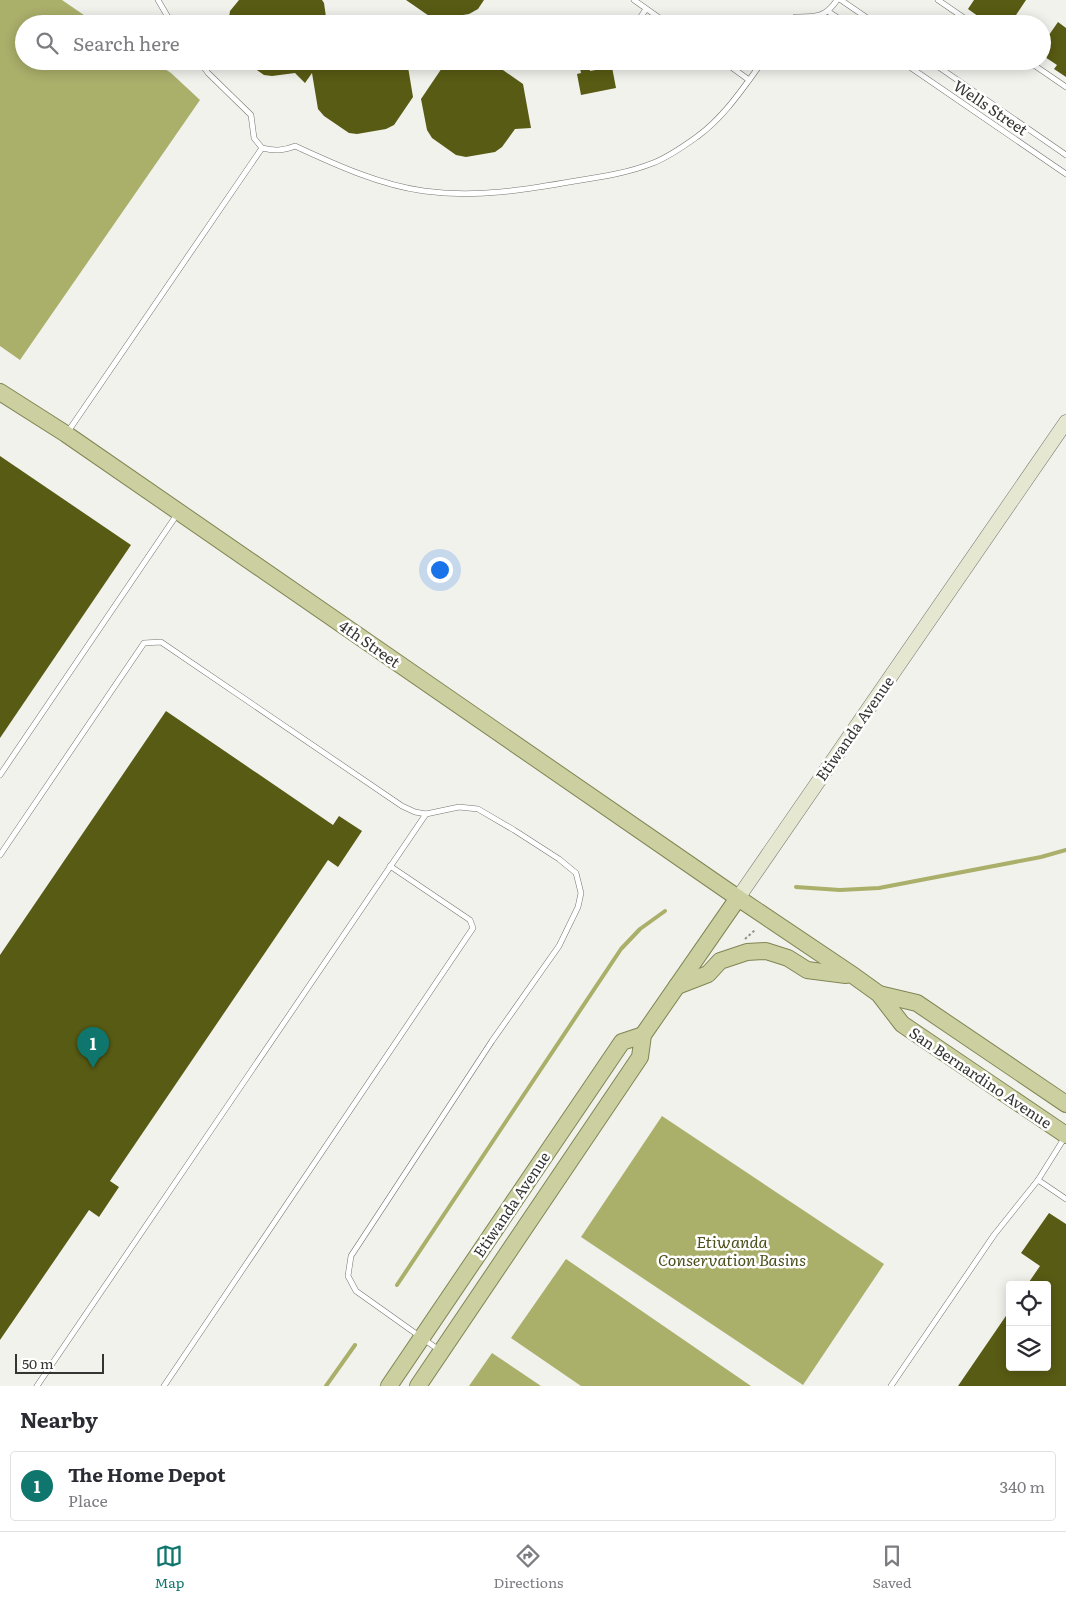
<!DOCTYPE html>
<html lang="en">
<head>
<meta charset="utf-8">
<style>
  body { margin:0; font-family:Literata,serif; background:#f7f7f7; color:#2b2b33 }
  .controls { position:absolute; right:15px; bottom:15px; display:grid; overflow:hidden; border-radius:5px; box-shadow:0 2px 12px #0003 }
  .controls button { width:45px; height:45px; display:grid; place-items:center; padding:0; border:0; border-bottom:1px solid #e1e1e2; background:#fff; color:#2b2b33; font:25px sans-serif }
  .scale { position:absolute; left:15px; bottom:12px; width:89px; box-sizing:border-box; padding-left:5px; border:2px solid #343432; border-top:0; font-size:14px; line-height:18px; white-space:nowrap; color:#343432; -webkit-text-stroke:4px #fff; paint-order:stroke }
  .you { position:absolute; left:439px; top:569px; width:18px; height:18px; margin:-12px; border:4px solid #fff; border-radius:50%; background:#1a73e8; box-shadow:0 0 0 8px #1a73e833 }
  .badge { display:grid; place-items:center; width:32px; height:32px; border-radius:50%; background:#0f766e; color:#fff; font-size:16px; font-weight:700 }
  .pin { position:absolute; translate:-50% -41px; filter:drop-shadow(0 1px 2px #0008) }
  .pin::after { content:''; position:absolute; top:26px; width:18px; height:15px; background:inherit; clip-path:polygon(0 0,100% 0,50% 100%) }
  .list { margin:0; padding:0; list-style:none }
  h2 { display:flex; justify-content:space-between; align-items:center; height:65px; margin:0; padding:0 20px; font-size:21px }
  h2 small { font-size:16px; font-weight:400; color:#7c7c81 }
  .list li { display:grid; grid-template-columns:32px 1fr auto; gap:15px; align-items:center; box-sizing:border-box; height:70px; margin:0 10px 10px; padding:0 10px; border:1px solid #e1e1e2; border-radius:5px }
  .list b { display:block; font-size:19px; white-space:nowrap }
  .list p { margin:0; font-size:16px; white-space:nowrap; color:#7c7c81 }
  .list em { font-size:16px; font-style:normal; color:#7c7c81 }
  .icon { flex:none; width:28px; height:28px; fill:none; stroke:currentColor; stroke-width:2; stroke-linecap:round; stroke-linejoin:round }
  .map { position:relative; flex:none; width:1066px; height:1386px; overflow:hidden }
  .search { position:absolute; background:#fff; box-shadow:0 2px 12px #0003; left:15px; right:15px; top:15px; height:55px; display:flex; align-items:center; gap:12px; box-sizing:border-box; padding:0 18px; border-radius:28px; color:#7c7c81; font-size:19px }
  .sheet { height:145px; background:#fff }
  nav { display:flex; justify-content:space-around; align-items:center; box-sizing:border-box; height:70px; border-top:1px solid #e1e1e2; background:#fff; font-size:14px; color:#7c7c81 }
  nav a { display:grid; justify-items:center; gap:2px }
  nav .on { color:#0f766e }
  .map>svg:first-child { display:block }
  .water { fill:#aaaf6a }
  .lines { fill:none; stroke-linecap:round; stroke-linejoin:round }
  .stream { stroke:#aaaf6a; stroke-width:4 }
  .building { fill:#585b13 }
  .service-casing { stroke:#757571; stroke-width:6 }
  .secondary-casing { stroke:#757571; stroke-width:15 }
  .primary-casing { stroke:#818552; stroke-width:18 }
  .path { stroke:#8f8f8c; stroke-width:2; stroke-dasharray:2.5 2.5; stroke-linecap:butt }
  .service { stroke:#fff; stroke-width:5 }
  .secondary { stroke:#e6e7d0; stroke-width:14 }
  .primary { stroke:#ccd0a1; stroke-width:16 }
  .labels { text-anchor:middle; dominant-baseline:central; stroke-width:5; stroke-linejoin:round; paint-order:stroke }
  .street-label { font-size:15px; fill:#343432; stroke:#fff }
  .water-label { font-size:16px; font-style:italic; fill:#4d4f1c; stroke:#fff }
</style>
</head>
<body>
<div class="map">
<svg width="1066" height="1386" viewBox="0 0 1066 1386">
  <rect width="100%" height="100%" fill="#f2f2ed"/>
  <!-- water -->
  <g class="water">
    <path d="M0,0H62L97,24H24V61H153L171,73L200,100L20,360L0,346Z"/>
    <path d="M662,1116L884,1264L803,1385L581,1237Z"/>
    <path d="M566,1259L751,1386H581L511,1338Z"/>
    <path d="M492,1353L541,1386H469Z"/>
  </g>
  <g class="lines">
    <!-- stream -->
    <g class="stream">
      <path d="M796,887L840,890L879,888L1041,857L1066,850"/>
      <path d="M397,1285L621,949L640,929L665,911"/>
      <path d="M326,1386L355,1345"/>
    </g>
  </g>
  <!-- building -->
  <g class="building">
    <path d="M239,0H322L324,3L327,24H228L230,11Z"/>
    <path d="M406,0H484L478,9L469,14L440,19L432,18Z"/>
    <path d="M974,0H1026L1010,24H989L968,9Z"/>
    <path d="M1058,22L1066,28V77L1054,69L1057,65L1042,55V45Z"/>
    <path d="M244,61H407L413,97L394,125L386,129L357,134L349,133L324,116L318,109L312,73L305,83L295,73L272,76L264,75Z"/>
    <path d="M453,61H490L523,84L531,128L515,129L502,147L495,152L466,157L456,155L432,138L427,130L421,99L446,62Z"/>
    <path d="M589,66L590,71L612,67L616,88L581,95L577,74L581,73L580,68Z"/>
    <path d="M0,456L131,545L0,738Z"/>
    <path d="M166,711L333,825L339,816L362,831L338,867L328,860L110,1181L119,1187L99,1217L89,1210L0,1340V955Z"/>
    <path d="M1049,1213L1066,1224V1386H958L1010,1310V1367H1047V1285H1027L1040,1266L1021,1253Z"/>
  </g>
  <g class="lines">
    <defs>
      <g id="service">
        <path d="M158,0L172,24"/>
        <path d="M634,0L668,24"/>
        <path d="M841,0L876,24"/>
        <path d="M938,0L973,24"/>
        <path d="M829,12L847,24"/>
        <path d="M636,24L646,9"/>
        <path d="M790,24L795,17C815,17 825,18 837,0"/>
        <path d="M199,61L208,73L251,115L254,138L262,148C274,151 283,151 295,146C336,165 380,185 424,191C476,198 524,190 575,181C601,177 628,173 653,163C669,157 684,146 698,136C725,116 743,88 763,61"/>
        <path d="M723,61L749,80"/>
        <path d="M901,61L1066,174"/>
        <path d="M930,61L1066,155"/>
        <path d="M1028,61L1066,87"/>
        <path d="M67,433L262,148"/>
        <path d="M0,775L178,513"/>
        <path d="M0,855L144,643L161,642L402,806L415,812L426,814L459,807L478,809L514,830L559,859L576,873L581,893L578,907L559,946L492,1041L351,1256L348,1276L356,1291L439,1350"/>
        <path d="M1038,1180L1066,1199"/>
        <path d="M37,1386L426,814"/>
        <path d="M164,1386L473,928L470,920L390,866"/>
        <path d="M891,1386L994,1235L1038,1180L1065,1137"/>
      </g>
      <path id="secondary" d="M738,898L1066,422"/>
      <g id="primary">
        <path d="M0,392L66,434L738,898L854,976L879,994L902,1024L1066,1135"/>
        <path d="M677,986L708,974L720,961L747,952L766,951L788,958L807,970L846,975"/>
        <path d="M879,994L917,1003L1066,1104"/>
        <path d="M389,1386L622,1042L643,1035"/>
        <path d="M418,1386L640,1057L643,1035L738,898"/>
      </g>
    </defs>
    <!-- service casing -->
    <use href="#service" class="service-casing"/>
    <!-- secondary casing -->
    <use href="#secondary" class="secondary-casing"/>
    <!-- primary casing -->
    <use href="#primary" class="primary-casing"/>
    <!-- path -->
    <path class="path" d="M745,939L755,930"/>
    <!-- service -->
    <use href="#service" class="service"/>
    <!-- secondary -->
    <use href="#secondary" class="secondary"/>
    <!-- primary -->
    <use href="#primary" class="primary"/>
  </g>
  <g class="labels">
    <!-- street labels -->
    <g class="street-label">
      <text transform="translate(991 107) rotate(34)">Wells Street</text>
      <text transform="translate(370 643) rotate(35)">4th Street</text>
      <text transform="translate(854 728) rotate(-55)">Etiwanda Avenue</text>
      <text transform="translate(981 1077) rotate(34)">San Bernardino Avenue</text>
      <text transform="translate(511 1204) rotate(-56)">Etiwanda Avenue</text>
    </g>
    <!-- water labels -->
    <g class="water-label">
      <text x="732" y="1241">Etiwanda<tspan x="732" dy="18">Conservation Basins</tspan></text>
    </g>
  </g>
</svg>
<div class="controls">
<button><svg class="icon" aria-label="locate" viewBox="0 0 24 24"><circle cx="12" cy="12" r="6"/><path d="M12 2v4M12 18v4M2 12h4M18 12h4"/></svg></button>
<button><svg class="icon" aria-label="layers" viewBox="0 0 24 24"><path d="M12 4l9 5-9 5-9-5zM3 14l9 5 9-5"/></svg></button>
</div>
<div class="scale">50 m</div>
<div class="you"></div>
<div class="pin badge" style="left:93px;top:1068px">1</div>
<div class="search"><svg class="icon" aria-label="search" viewBox="0 0 24 24"><circle cx="10" cy="10" r="6"/><path d="M15 15l6 6"/></svg>Search here</div>
</div>
<section class="sheet">
<h2>Nearby<small></small></h2>
<ul class="list">
<li><span class="badge">1</span><div><b>The Home Depot</b><p>Place</p></div><em>340 m</em></li>
</ul>
</section>
<nav>
<a class="on"><svg class="icon" aria-label="map" viewBox="0 0 24 24"><path d="M3 6l6-2 6 2 6-2v14l-6 2-6-2-6 2zM9 4v14M15 6v14"/></svg>Map</a>
<a><svg class="icon" aria-label="directions" viewBox="0 0 24 24"><path d="M12 3l9 9-9 9-9-9zM9 14v-3h6M13 9l2 2-2 2"/></svg>Directions</a>
<a><svg class="icon" aria-label="saved" viewBox="0 0 24 24"><path d="M7 4h10v16l-5-4-5 4z"/></svg>Saved</a>
</nav>
</body>
</html>
